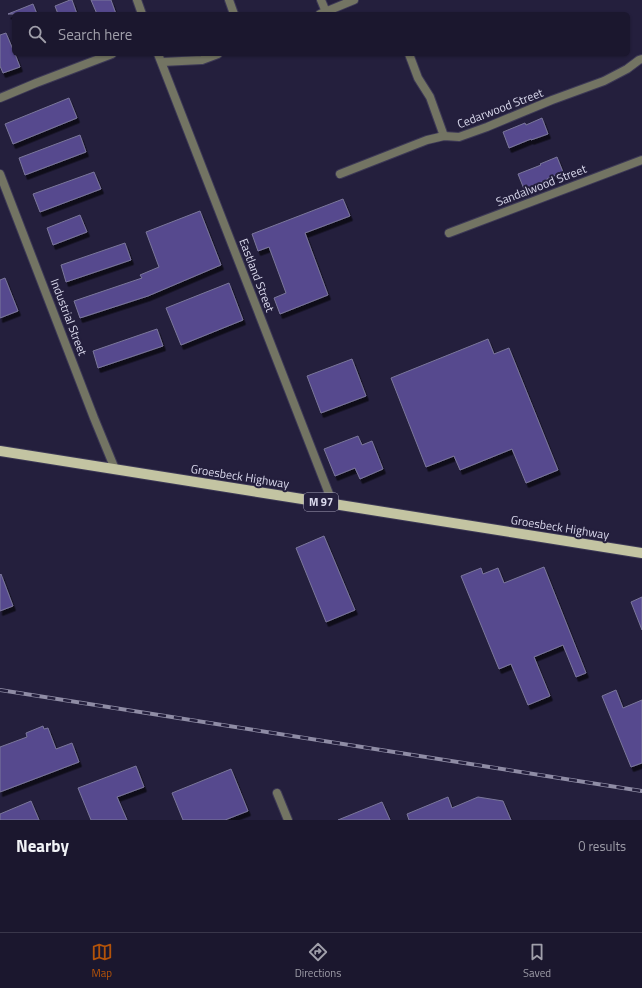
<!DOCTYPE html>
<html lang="en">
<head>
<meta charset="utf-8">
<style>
  body { margin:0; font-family:"Titillium Web",sans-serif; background:#28243a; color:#f1f3f6 }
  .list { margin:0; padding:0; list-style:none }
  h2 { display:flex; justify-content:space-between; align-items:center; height:52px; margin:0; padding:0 16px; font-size:17px }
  h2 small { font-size:13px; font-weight:400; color:#a09faa }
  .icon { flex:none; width:22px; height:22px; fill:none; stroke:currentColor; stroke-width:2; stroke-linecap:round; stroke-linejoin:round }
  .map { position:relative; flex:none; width:642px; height:820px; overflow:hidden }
  .search { position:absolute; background:#1b172e; box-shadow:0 1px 3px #0004; left:12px; right:12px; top:12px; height:44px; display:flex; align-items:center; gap:10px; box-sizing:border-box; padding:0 14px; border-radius:6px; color:#a09faa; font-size:15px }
  .sheet { height:112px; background:#1b172e }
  nav { display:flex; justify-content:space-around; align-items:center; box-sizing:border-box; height:56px; border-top:1px solid #39364a; background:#1b172e; font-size:11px; color:#a09faa }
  nav a { display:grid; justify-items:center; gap:2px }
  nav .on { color:#b45309 }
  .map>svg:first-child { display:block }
  .building { fill:#564a8e; stroke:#7b779b; filter:url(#shadow) }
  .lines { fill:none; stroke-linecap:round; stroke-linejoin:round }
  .minor-casing { stroke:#3d3956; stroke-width:10 }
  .primary-casing { stroke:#3d3956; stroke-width:12 }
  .minor { stroke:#737463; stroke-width:8 }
  .primary { stroke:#c3c4a2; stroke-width:10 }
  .rail-casing { stroke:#8f8ca5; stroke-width:4 }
  .rail { stroke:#241f3d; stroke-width:2.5; stroke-dasharray:8; stroke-linecap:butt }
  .labels { text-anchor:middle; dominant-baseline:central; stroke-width:4; stroke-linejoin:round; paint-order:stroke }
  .shield { fill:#241f3d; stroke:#a3a0b8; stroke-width:1 }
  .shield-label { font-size:11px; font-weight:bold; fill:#d9d8ec }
  .street-label { font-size:12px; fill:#d9d8ec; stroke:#241f3d }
</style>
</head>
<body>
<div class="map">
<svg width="642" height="820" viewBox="0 0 642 820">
  <defs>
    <filter id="shadow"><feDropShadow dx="2.5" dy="4.5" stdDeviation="0" flood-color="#0009"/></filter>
  </defs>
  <rect width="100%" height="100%" fill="#241f3d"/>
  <!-- building -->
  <g class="building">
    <path d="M70,0H72L77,14H58L55,6Z"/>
    <path d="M91,0H111L116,14H97Z"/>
    <path d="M33,4L37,14H8Z"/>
    <path d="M6,33L14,52V54H15L20,67L3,73L0,66V35Z"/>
    <path d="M69,98L77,118L13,144L5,124Z"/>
    <path d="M542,118L548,134L531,140V139L509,148L503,132L525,123L526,125Z"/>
    <path d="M80,135L86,152L25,175L19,158Z"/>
    <path d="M557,157L563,172L547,179V180L524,189L518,174L541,165L540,164Z"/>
    <path d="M94,172L101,189L40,212L33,194Z"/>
    <path d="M343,199L350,216L305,233L328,295L280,314L274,298L286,293L269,247L258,251L252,234Z"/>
    <path d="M200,211L221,265L148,296L80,318L74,301L142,278L140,275L159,267L146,232Z"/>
    <path d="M80,215L87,232L53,245L47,228Z"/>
    <path d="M125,243L131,260L66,282L61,265Z"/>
    <path d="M5,278L18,311L0,318V280Z"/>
    <path d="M229,283L243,320L181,345L166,308Z"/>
    <path d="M157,329L163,346L98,368L93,351Z"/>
    <path d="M488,339L494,354L509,348L558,470L526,483L512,449L460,470L454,456L426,467L391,378Z"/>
    <path d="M352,359L366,396L321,413L307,376Z"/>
    <path d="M358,436L362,445L372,441L383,469L360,479L355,468L335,476L324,449Z"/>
    <path d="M324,536L355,610L326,622L296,548Z"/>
    <path d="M544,567L586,673L576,677L563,645L534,657L550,696L528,705L511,664L499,669L461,576L481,568L483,574L498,568L504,583Z"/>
    <path d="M1,574L13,606L0,611V575Z"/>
    <path d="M642,597V630L631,602Z"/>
    <path d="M616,690L623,708L642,700V763L631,767L602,696Z"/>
    <path d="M43,726L44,729L48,728L56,749L72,743L79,762L0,792V747L27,737L26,733Z"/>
    <path d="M136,766L144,787L117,797L127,820H91L78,788Z"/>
    <path d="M231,769L248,811L225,820H183L172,793Z"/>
    <path d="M448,797L452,808L478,797L503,801L511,820H409L407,814Z"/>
    <path d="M31,801L39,820H0V814Z"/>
    <path d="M382,802L390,820H338Z"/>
  </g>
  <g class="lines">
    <defs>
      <g id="minor">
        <path d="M137,0L142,14"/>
        <path d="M229,0L234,14"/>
        <path d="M321,0L326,12"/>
        <path d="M320,14L354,0"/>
        <path d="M158,54L333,504"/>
        <path d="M409,54L418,78L430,97L444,136"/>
        <path d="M162,62L202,60L218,54"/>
        <path d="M0,98L36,83L112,54"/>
        <path d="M0,174L94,418L115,469"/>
        <path d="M340,174L427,140L444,136L459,137L487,127L552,100L604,81L627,69L639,60L642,59"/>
        <path d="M449,233L642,160"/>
        <path d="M277,793L288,820"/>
      </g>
      <path id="primary" d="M0,451L642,553"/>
    </defs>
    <!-- minor casing -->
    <use href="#minor" class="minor-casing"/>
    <!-- primary casing -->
    <use href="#primary" class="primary-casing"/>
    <!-- minor -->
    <use href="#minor" class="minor"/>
    <!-- primary -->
    <use href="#primary" class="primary"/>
    <defs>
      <path id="rail" d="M0,690L642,791"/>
    </defs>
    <!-- rail casing -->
    <use href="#rail" class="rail-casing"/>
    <!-- rail -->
    <use href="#rail" class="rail"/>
  </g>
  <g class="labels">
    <!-- shield labels -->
    <rect class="shield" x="304" y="493" width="34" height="18" rx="3"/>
    <g class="shield-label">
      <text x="321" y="502">M 97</text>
    </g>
    <!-- street labels -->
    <g class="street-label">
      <text transform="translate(500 108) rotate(-21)">Cedarwood Street</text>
      <text transform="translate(541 185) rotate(-21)">Sandalwood Street</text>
      <text transform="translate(257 275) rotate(69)">Eastland Street</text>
      <text transform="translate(69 317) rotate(69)">Industrial Street</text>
      <text transform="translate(240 476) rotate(9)">Groesbeck Highway</text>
      <text transform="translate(560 527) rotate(9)">Groesbeck Highway</text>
    </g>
  </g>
</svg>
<div class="search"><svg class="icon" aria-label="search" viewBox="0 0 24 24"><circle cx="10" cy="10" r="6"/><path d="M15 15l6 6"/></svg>Search here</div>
</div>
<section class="sheet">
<h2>Nearby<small>0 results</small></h2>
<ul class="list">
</ul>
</section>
<nav>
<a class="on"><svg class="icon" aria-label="map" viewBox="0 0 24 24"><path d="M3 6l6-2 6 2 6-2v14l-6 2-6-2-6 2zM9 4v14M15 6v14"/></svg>Map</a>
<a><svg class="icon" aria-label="directions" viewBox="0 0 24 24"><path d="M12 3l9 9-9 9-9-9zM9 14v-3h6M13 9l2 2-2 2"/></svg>Directions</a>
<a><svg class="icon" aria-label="saved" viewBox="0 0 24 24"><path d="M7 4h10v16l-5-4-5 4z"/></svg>Saved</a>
</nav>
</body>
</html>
